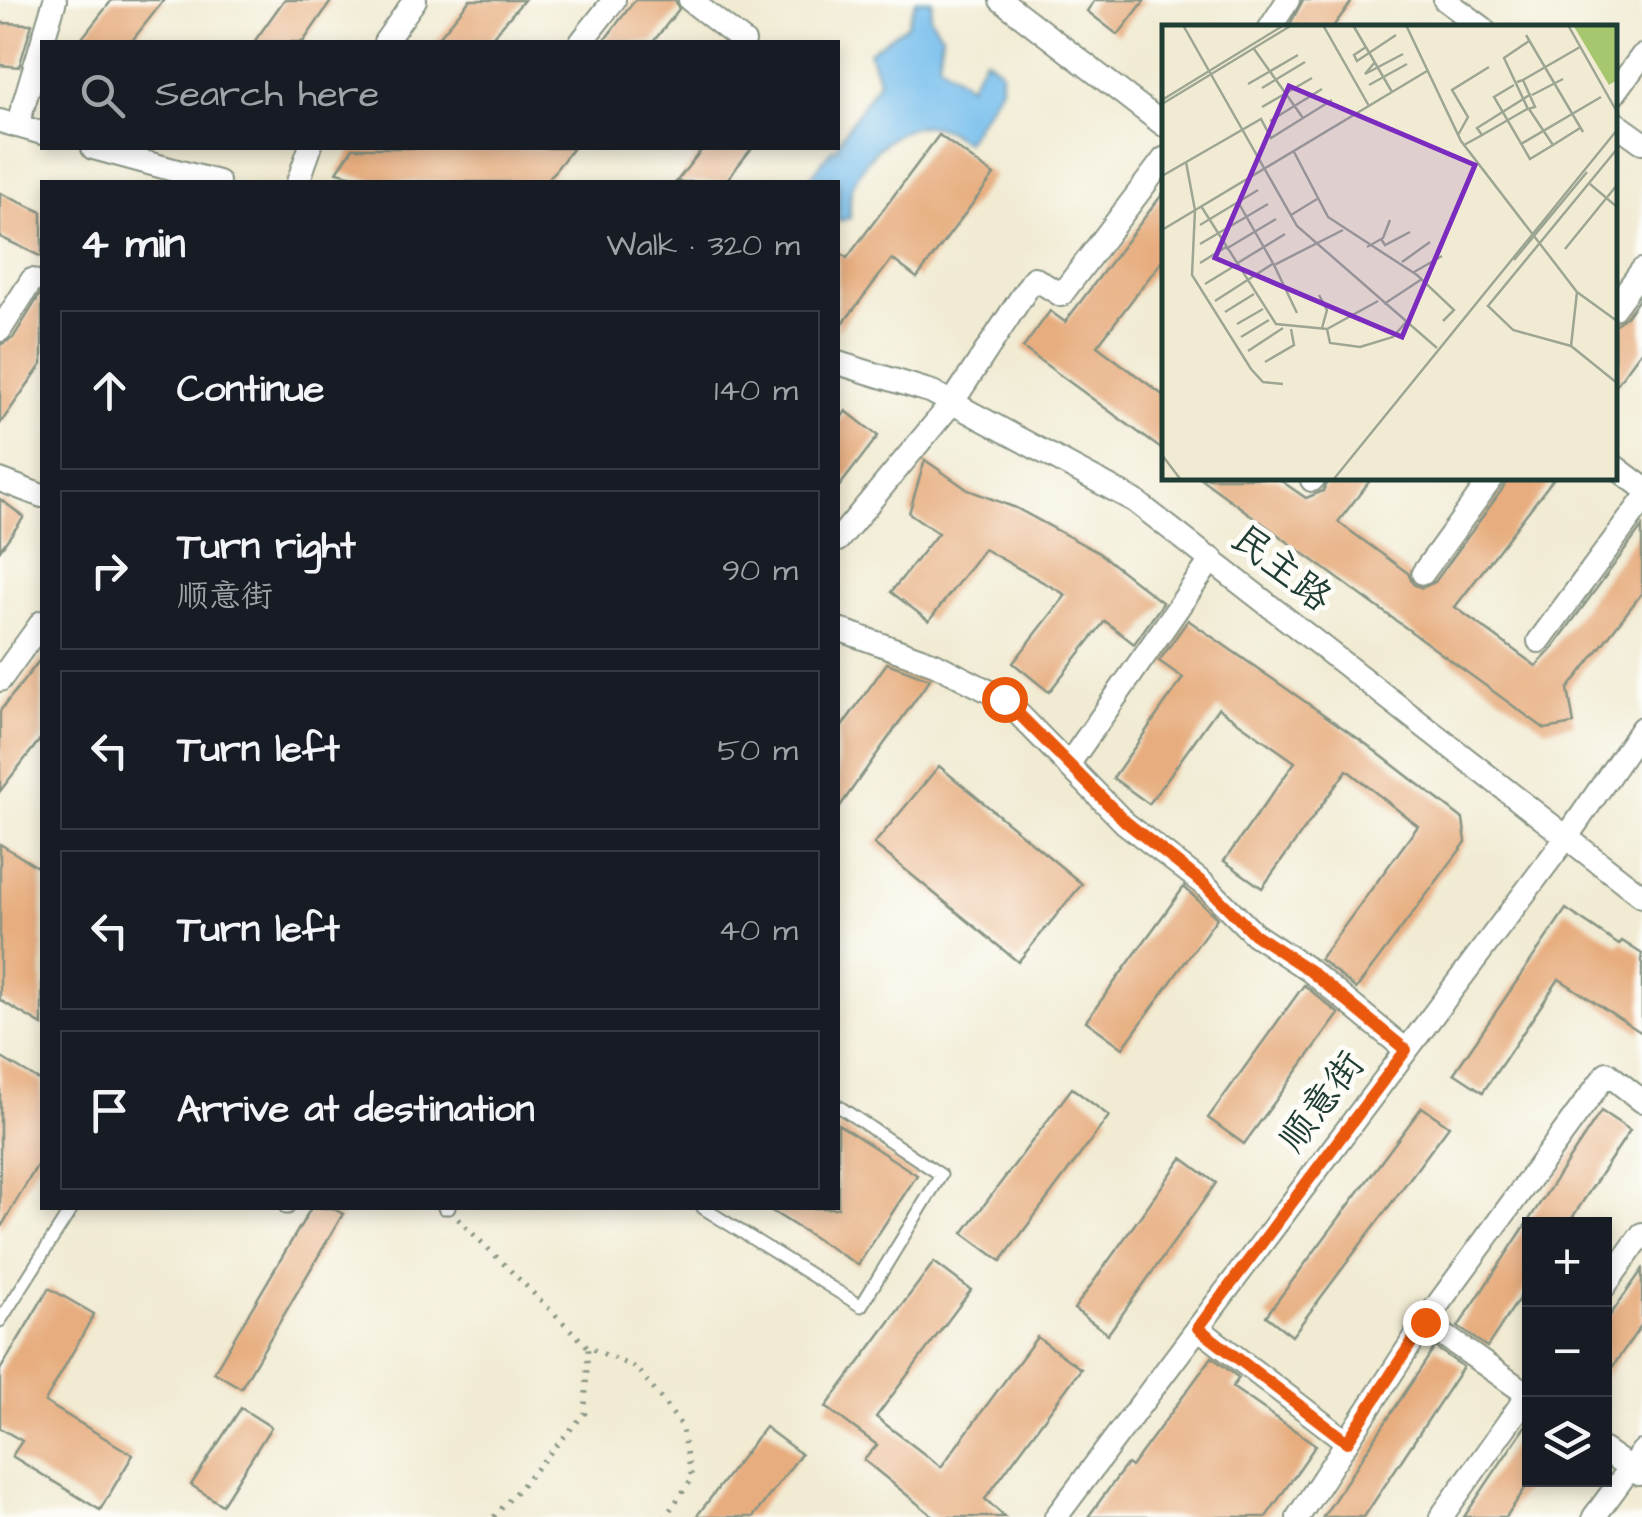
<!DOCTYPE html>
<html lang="en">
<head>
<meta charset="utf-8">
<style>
  body { margin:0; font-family:"Architects Daughter","LXGW WenKai TC",sans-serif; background:#20242c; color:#f1f3f6 }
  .controls { position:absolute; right:30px; bottom:30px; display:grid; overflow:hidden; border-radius:0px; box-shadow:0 5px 15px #0003 }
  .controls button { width:90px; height:90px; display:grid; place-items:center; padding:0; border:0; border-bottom:2px solid #363941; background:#171b24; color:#f1f3f6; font:50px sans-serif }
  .stop { position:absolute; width:30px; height:30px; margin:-22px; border:8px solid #ea580c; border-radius:50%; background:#fff }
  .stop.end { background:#ea580c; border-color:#fff; box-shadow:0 2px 10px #0008 }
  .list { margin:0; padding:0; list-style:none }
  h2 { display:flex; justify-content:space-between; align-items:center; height:130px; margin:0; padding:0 40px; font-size:42px }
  h2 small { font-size:32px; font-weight:400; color:#9ea1a6 }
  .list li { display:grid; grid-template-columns:65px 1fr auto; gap:30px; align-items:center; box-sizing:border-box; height:160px; margin:0 20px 20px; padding:0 20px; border:2px solid #363941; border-radius:0px }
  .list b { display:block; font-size:38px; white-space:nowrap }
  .list p { margin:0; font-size:32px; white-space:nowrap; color:#9ea1a6 }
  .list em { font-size:32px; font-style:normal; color:#9ea1a6 }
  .icon { flex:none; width:55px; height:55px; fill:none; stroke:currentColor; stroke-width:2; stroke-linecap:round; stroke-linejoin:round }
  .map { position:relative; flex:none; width:1642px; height:1517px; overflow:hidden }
  .search { position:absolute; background:#171b24; box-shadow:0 5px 15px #0003; left:40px; top:40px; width:800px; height:110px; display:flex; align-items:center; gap:25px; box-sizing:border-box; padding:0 35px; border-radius:0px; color:#9ea1a6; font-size:38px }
  .panel { position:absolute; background:#171b24; box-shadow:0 5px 15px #0003; left:40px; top:180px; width:800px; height:1030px; border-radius:0px }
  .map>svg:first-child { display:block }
  .water { fill:#75bded; stroke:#4a7d90; stroke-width:2.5 }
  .building { fill:#e7ad7f }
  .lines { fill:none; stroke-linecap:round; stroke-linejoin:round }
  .lane-casing { stroke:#889484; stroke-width:15 }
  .street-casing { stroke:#889484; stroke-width:26 }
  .path { stroke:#889484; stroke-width:5; stroke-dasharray:2.5 8; stroke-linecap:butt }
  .lane { stroke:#fff; stroke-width:11 }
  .street { stroke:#fff; stroke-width:22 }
  .route { stroke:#ea580c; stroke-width:12 }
  .labels { text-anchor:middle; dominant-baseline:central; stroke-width:10; stroke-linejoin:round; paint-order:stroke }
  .street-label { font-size:38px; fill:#1f3d34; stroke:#fdfcf7 }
  .inset-road { fill:none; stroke:#9da593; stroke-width:2.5 }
  .view { fill:#7b2cbf; fill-opacity:0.15; stroke:#7b2cbf; stroke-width:5 }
  .inset-edge { fill:none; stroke:#1f3d34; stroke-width:5 }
</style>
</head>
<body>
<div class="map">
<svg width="1642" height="1517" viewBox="0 0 1642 1517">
  <rect width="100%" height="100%" fill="#fdfcf7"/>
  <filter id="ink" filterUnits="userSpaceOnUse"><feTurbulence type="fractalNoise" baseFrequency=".01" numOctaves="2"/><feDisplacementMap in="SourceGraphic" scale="20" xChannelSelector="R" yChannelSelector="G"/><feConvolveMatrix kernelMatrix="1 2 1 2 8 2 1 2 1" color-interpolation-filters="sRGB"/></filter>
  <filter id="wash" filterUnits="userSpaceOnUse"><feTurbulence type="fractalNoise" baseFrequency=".0048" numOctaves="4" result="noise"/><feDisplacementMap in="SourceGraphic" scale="40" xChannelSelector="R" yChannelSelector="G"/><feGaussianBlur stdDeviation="2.25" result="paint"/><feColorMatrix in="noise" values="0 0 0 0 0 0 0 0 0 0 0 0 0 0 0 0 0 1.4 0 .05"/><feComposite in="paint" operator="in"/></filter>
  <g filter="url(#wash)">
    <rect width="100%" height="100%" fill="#f1ebd3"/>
    <!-- water -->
    <path class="water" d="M916,0H932L930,17L942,35L939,63L969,86L985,58L1001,70V87L965,142C958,138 951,132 944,129C905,114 865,154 852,187C849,196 850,208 850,218L838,221V182H807L833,148H838V142L879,81L869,52L907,25Z"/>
    <g id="blocks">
      <!-- building -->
      <g class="building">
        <path d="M112,0H164L131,42H79Z"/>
        <path d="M284,0H332L303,42H254Z"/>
        <path d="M470,0H524L488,42H435Z"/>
        <path d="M635,0H675L679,9L653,42H603Z"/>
        <path d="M1095,0H1145L1118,35L1087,11Z"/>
        <path d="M1303,0H1353L1332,28H1288Z"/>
        <path d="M0,23L32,24L19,67L0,65Z"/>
        <path d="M939,135L994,175L917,278L892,259L838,330V251L847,258Z"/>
        <path d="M353,148H573L546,182H379L337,172Z"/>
        <path d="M703,148H752L725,182H676Z"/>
        <path d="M1164,192V258L1097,346L1164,396V451L1023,348L1050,311L1065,322Z"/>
        <path d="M0,193L42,212V257L0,237Z"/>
        <path d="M42,291V364L0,424V345L13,338Z"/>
        <path d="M1642,295V350L1614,388V325L1626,317Z"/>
        <path d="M846,411L878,436L838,488V422Z"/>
        <path d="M925,460L968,490L1016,508L1099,553L1163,603L1134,644L1105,621L1049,692L1013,663L1066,595L984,549L929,621L891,592L938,533L909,513Z"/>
        <path d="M1200,478H1277L1306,498L1323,491L1329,478H1372L1338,522L1408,573L1413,584L1422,588L1435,582L1504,487L1507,478H1554L1455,607L1536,666L1551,650L1642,527V593L1568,689L1574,724L1545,729Z"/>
        <path d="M0,499L24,517L0,550Z"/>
        <path d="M1188,620L1366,744L1463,819L1466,842L1356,989L1320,959L1418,826L1347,770L1262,888L1224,861L1295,762L1218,708L1149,804L1113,778L1183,678L1159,661Z"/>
        <path d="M42,657V737L0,791V711Z"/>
        <path d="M887,663L930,679L838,809V732Z"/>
        <path d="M939,766L1082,884L1018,962L874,844Z"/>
        <path d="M0,844L42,870V1025L0,1000Z"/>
        <path d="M1184,887L1217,918L1123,1048L1086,1021Z"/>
        <path d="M1566,909L1619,945L1622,941L1642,954V1033L1559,979L1483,1092L1454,1073Z"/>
        <path d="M1304,985L1339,1014L1244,1144L1208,1118Z"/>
        <path d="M0,1057L42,1082V1157L0,1229Z"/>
        <path d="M1072,1088L1109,1116L1001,1261L963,1233Z"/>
        <path d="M1422,1107L1449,1126L1292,1336L1266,1316Z"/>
        <path d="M1601,1111L1630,1130L1568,1224H1530V1282L1487,1347L1458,1327Z"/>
        <path d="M838,1124L917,1175L858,1265L767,1208H838Z"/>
        <path d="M1182,1158L1216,1183L1108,1334L1074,1309Z"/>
        <path d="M311,1208H332L343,1214L241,1388L214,1372Z"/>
        <path d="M934,1262L971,1290L876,1417L941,1467L1037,1337L1081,1369L985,1499L1005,1517H934L864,1460L877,1445L826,1407Z"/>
        <path d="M1642,1270V1324L1604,1379V1324Z"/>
        <path d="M49,1288L94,1314L45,1402L133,1455L100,1510L12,1456L22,1441L0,1428V1370Z"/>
        <path d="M1435,1347L1463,1367L1364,1517H1323Z"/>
        <path d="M1212,1357L1239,1378L1232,1387L1316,1445L1266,1517H1088L1127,1464L1131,1467Z"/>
        <path d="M241,1408L271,1427L222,1505L191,1485Z"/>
        <path d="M1530,1419V1481L1506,1517H1464Z"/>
        <path d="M765,1427L801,1454L753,1517H696Z"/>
      </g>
    </g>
  </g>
  <g filter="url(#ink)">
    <use href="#blocks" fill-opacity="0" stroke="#889484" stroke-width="2.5"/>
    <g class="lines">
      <defs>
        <g id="lane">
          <path d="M286,1208H288"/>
          <path d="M444,1208H449"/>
          <path d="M703,1208L861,1306L941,1175L838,1106"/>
          <path d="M0,1321L72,1208"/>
        </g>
        <g id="street">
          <path d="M690,0L744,42"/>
          <path d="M1001,0L1164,125"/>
          <path d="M1445,0L1483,28"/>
          <path d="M1270,28L1288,0"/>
          <path d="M385,42L415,0"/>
          <path d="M581,42L614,0"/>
          <path d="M1614,94L1642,56"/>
          <path d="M0,121L42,133"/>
          <path d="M1614,122L1642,142"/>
          <path d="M17,126L55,0"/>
          <path d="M93,148L218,182"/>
          <path d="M298,182L310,148"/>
          <path d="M1614,308L1642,270"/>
          <path d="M0,330L32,280"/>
          <path d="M838,363L932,392L1135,501L1642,896"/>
          <path d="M1614,466L1642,487"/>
          <path d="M0,480L42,496"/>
          <path d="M1312,480L1314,478"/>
          <path d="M838,540L952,403L1034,278L1061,295L1164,159"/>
          <path d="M1423,573L1492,478"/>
          <path d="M838,629L935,664L1004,699L1125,823L1204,884L1254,934L1309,970L1406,1050"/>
          <path d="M1539,641L1642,502"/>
          <path d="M0,680L42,622"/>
          <path d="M1068,765L1212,559"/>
          <path d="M1604,1287L1642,1234"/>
          <path d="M1425,1322L1530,1396"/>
          <path d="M1198,1328L1347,1442"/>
          <path d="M1604,1450L1639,1474"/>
          <path d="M1056,1517L1566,838L1642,728"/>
          <path d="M1298,1517L1425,1322L1607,1073L1642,1101"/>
          <path d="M1441,1517L1530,1392"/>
          <path d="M1594,1517L1642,1452"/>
        </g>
      </defs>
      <!-- lane casing -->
      <use href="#lane" class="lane-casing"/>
      <!-- street casing -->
      <use href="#street" class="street-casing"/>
      <!-- path -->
      <g class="path">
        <path d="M458,1219L588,1347"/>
        <path d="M494,1517L585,1413L588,1347L638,1369L681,1425L692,1479L665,1517"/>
      </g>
      <!-- lane -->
      <use href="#lane" class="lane"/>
      <!-- street -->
      <use href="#street" class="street"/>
    </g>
  </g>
  <g class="lines" filter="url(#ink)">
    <!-- route -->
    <path class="route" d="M1004,699L1126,822L1204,884L1254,934L1309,970L1406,1050L1198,1328L1347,1442L1425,1322"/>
  </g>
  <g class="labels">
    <!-- street labels -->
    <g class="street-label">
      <text transform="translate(1281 569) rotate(38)">民主路</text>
      <text transform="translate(1322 1102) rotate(-53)">顺意街</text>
    </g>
  </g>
  <!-- overview -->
  <g transform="translate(1162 25)">
    <rect width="455" height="455" fill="#f1ebd3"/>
    <path d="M455,0V55L447,60L411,0Z" fill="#a7c76f"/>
    <path class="inset-road" d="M21,0L135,201L275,323M161,0L207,81M191,0L230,67M244,0L299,116L415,267L455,296M406,0L455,87M364,10L421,107M204,22L192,30L195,36L234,10M92,24L141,93M213,37L203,49L241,29M361,55L418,22M355,57L361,55L373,82L366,84L342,33L367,16M86,59L136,30M207,60L245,39M352,60L332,72L368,134L391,120M100,63L143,37M370,70L401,54M0,75L122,0M0,79L130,0M100,82L150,53M367,84L391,120L418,103M108,96L160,64M296,110L306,92L290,65L327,42M320,110L365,84M359,119L439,72M302,120L320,110L315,103L369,69M455,124L326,281L351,305L409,321L455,358M131,125L166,192L255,250L292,285L281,296M24,137L33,185L30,250L89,344L101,357L121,359M0,151L99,94L109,113L170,75M428,159L455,182M76,177L112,240L181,205M39,181L114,299L165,304L216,276M129,190L155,174M38,200L96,165M0,205L265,46M219,214L223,220L248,207M38,219L106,179M205,222L221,213L228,195M64,224L114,194M403,224L455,160M352,235L425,147M240,237L268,217M38,238L64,222M74,239L123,209M112,240L135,288M252,247L280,231M43,259L74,240M157,270L165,285L160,303M53,276L112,238M222,279L260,254M63,287L92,269M75,299L101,284M165,304L168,318L198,322L231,312L244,297M79,312L107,295M409,321L415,267M86,326L121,303M103,337L132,320L129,304M0,430L19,455M171,455L455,105"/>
    <path class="view" d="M127,61L313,140L240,312L53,233Z"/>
    <rect width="455" height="455" class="inset-edge"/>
  </g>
</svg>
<div class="controls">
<button>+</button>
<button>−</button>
<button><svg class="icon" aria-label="layers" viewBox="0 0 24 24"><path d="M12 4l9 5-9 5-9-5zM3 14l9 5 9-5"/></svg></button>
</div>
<div class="stop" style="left:1004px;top:699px"></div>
<div class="stop end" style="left:1425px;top:1322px"></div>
<div class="search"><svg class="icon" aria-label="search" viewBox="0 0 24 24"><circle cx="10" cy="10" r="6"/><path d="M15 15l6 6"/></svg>Search here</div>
<section class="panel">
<h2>4 min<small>Walk · 320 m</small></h2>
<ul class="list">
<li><svg class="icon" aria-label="ahead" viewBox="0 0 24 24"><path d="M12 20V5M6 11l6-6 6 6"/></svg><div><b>Continue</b></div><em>140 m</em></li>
<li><svg class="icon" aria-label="right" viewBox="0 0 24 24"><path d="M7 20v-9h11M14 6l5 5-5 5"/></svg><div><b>Turn right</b><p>顺意街</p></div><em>90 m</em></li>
<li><svg class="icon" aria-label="left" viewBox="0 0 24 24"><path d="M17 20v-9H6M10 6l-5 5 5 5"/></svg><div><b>Turn left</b></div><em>50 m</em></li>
<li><svg class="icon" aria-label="left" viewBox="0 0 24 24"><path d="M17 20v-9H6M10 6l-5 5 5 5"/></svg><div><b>Turn left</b></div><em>40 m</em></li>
<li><svg class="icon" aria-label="arrive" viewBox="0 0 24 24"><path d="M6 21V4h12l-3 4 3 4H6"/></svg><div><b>Arrive at destination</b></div></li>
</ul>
</section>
</div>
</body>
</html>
